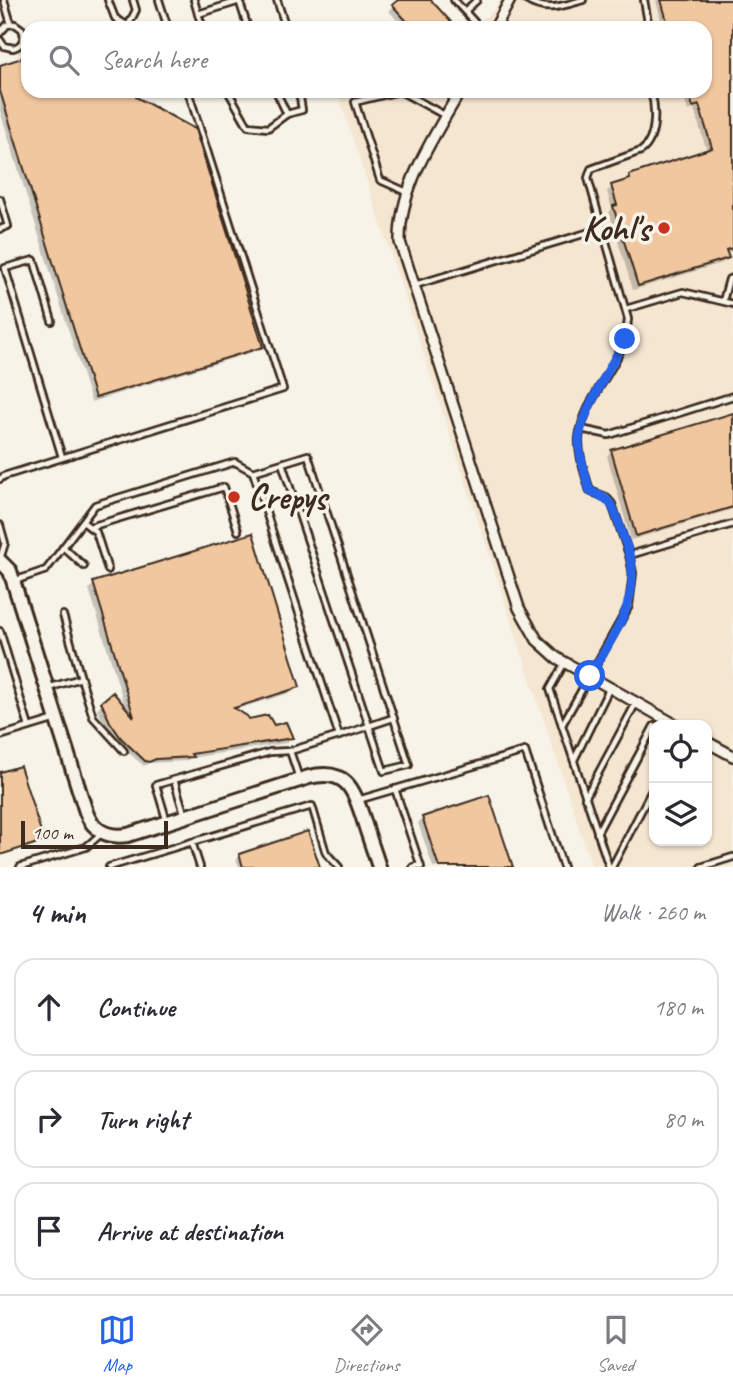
<!DOCTYPE html>
<html lang="en">
<head>
<meta charset="utf-8">
<style>
  body { margin:0; font-family:Caveat,sans-serif; background:#f7f7f7; color:#2b2b33 }
  .controls { position:absolute; right:21px; bottom:21px; display:grid; overflow:hidden; border-radius:14px; box-shadow:0 2px 5px #0004 }
  .controls button { width:63px; height:63px; display:grid; place-items:center; padding:0; border:0; border-bottom:2px solid #e1e1e2; background:#fff; color:#2b2b33; font:35px sans-serif }
  .scale { position:absolute; left:21px; bottom:18px; width:147px; box-sizing:border-box; padding-left:7px; border:4px solid #3b2a1e; border-top:0; font-size:19px; line-height:24px; white-space:nowrap; color:#3b2a1e; -webkit-text-stroke:5px #f7f3e8; paint-order:stroke }
  .stop { position:absolute; width:21px; height:21px; margin:-16px; border:5px solid #2563eb; border-radius:50%; background:#fff }
  .stop.end { background:#2563eb; border-color:#fff; box-shadow:0 2px 7px #0008 }
  .list { margin:0; padding:0; list-style:none }
  h2 { display:flex; justify-content:space-between; align-items:center; height:91px; margin:0; padding:0 28px; font-size:30px }
  h2 small { font-size:23px; font-weight:400; color:#7c7c81 }
  .list li { display:grid; grid-template-columns:46px 1fr auto; gap:21px; align-items:center; box-sizing:border-box; height:98px; margin:0 14px 14px; padding:0 14px; border:2px solid #e1e1e2; border-radius:21px }
  .list b { display:block; font-size:26px; white-space:nowrap }
  .list em { font-size:23px; font-style:normal; color:#7c7c81 }
  .icon { flex:none; width:38px; height:38px; fill:none; stroke:currentColor; stroke-width:2; stroke-linecap:round; stroke-linejoin:round }
  .map { position:relative; flex:none; width:733px; height:867px; overflow:hidden }
  .search { position:absolute; background:#fff; box-shadow:0 2px 5px #0004; left:21px; right:21px; top:21px; height:77px; display:flex; align-items:center; gap:18px; box-sizing:border-box; padding:0 24px; border-radius:21px; color:#7c7c81; font-size:26px }
  .sheet { height:427px; background:#fff }
  nav { display:flex; justify-content:space-around; align-items:center; box-sizing:border-box; height:98px; border-top:2px solid #e1e1e2; background:#fff; font-size:19px; color:#7c7c81 }
  nav a { display:grid; justify-items:center; gap:4px }
  nav .on { color:#2563eb }
  .map>svg:first-child { display:block }
  .built { fill:#f5e6d2; fill-rule:evenodd }
  .shadow { fill:#0003 }
  .building { fill:#f1c7a0; stroke:#3b2a1e; stroke-width:2 }
  .lines { fill:none; stroke-linecap:round; stroke-linejoin:round }
  .lane-casing { stroke:#3b2a1e; stroke-width:10 }
  .street-casing { stroke:#3b2a1e; stroke-width:14 }
  .secondary-casing { stroke:#3b2a1e; stroke-width:18 }
  .lane { stroke:#f7f3e8; stroke-width:4.5 }
  .street { stroke:#f7f3e8; stroke-width:9 }
  .secondary { stroke:#f7f3e8; stroke-width:12 }
  .route { stroke:#2563eb; stroke-width:9 }
  .poi-dot { fill:#c8321e; stroke:#f7f3e8; stroke-width:2.5 }
  .labels { text-anchor:middle; dominant-baseline:central; stroke-width:7; stroke-linejoin:round; paint-order:stroke }
  .poi-label { font-size:35px; font-weight:bold; fill:#3b2a1e; stroke:#f7f3e8; text-anchor:end }
</style>
</head>
<body>
<div class="map">
<svg width="733" height="867" viewBox="0 0 733 867">
  <rect width="100%" height="100%" fill="#f7f3e8"/>
  <filter id="ink" filterUnits="userSpaceOnUse"><feTurbulence type="fractalNoise" baseFrequency=".0143" numOctaves="2"/><feDisplacementMap in="SourceGraphic" scale="14" xChannelSelector="R" yChannelSelector="G"/><feConvolveMatrix kernelMatrix="1 2 1 2 8 2 1 2 1" color-interpolation-filters="sRGB"/></filter>
  <g filter="url(#ink)">
    <!-- built -->
    <path class="built" d="M500,0H733V867H592L337,91H705V28H472L494,10ZM654,725H707V841H654Z"/>
    <!-- shadow -->
    <g class="shadow">
      <path d="M400,0H429L443,28H404L389,11Z"/>
      <path d="M656,0H733V251L725,253L727,258L722,263L633,290L609,212L612,209L607,191L630,176L707,151L694,109L688,111L682,91H705V28H663Z"/>
      <path d="M28,58V91H137L133,97L261,346L256,351L91,402L0,111V67Z"/>
      <path d="M733,414V509L631,540L607,456L612,451Z"/>
      <path d="M94,584L298,687L293,692L234,710L248,721L273,727L291,738L286,743L190,758L186,761L149,763L144,766L117,743L106,727L97,709L102,704L126,710L89,589Z"/>
      <path d="M0,774L42,841L38,844L0,856Z"/>
      <path d="M423,818L511,867H433L418,823Z"/>
      <path d="M240,856L318,867H239L236,859Z"/>
    </g>
    <!-- building -->
    <g class="building">
      <path d="M398,0H431L451,22L445,28H413L392,5Z"/>
      <path d="M661,0H733V248L726,250L729,258L638,286L613,206L617,205L611,185L630,179L629,175L712,148L699,105L693,107L688,91H705V28H669Z"/>
      <path d="M28,56V91H139L136,97L195,129L263,347L95,398L0,91V65Z"/>
      <path d="M733,413V507L636,536L611,450Z"/>
      <path d="M253,533L300,687L234,708L247,716L249,719L268,715L274,725L286,722L293,738L191,754L193,757L156,759L149,762L145,761L121,738L110,722L101,702L113,692L134,717L93,582Z"/>
      <path d="M20,766L44,841L0,855V772Z"/>
      <path d="M489,795L513,867H439L422,817Z"/>
      <path d="M308,831L320,867H243L239,854Z"/>
    </g>
    <g class="lines">
      <defs>
        <g id="lane">
          <path d="M4,0L11,24"/>
          <path d="M108,0L115,18L128,26L136,10L133,0"/>
          <path d="M159,0L168,28"/>
          <path d="M194,0L198,14L243,0"/>
          <path d="M239,0L248,28"/>
          <path d="M277,0L286,28"/>
          <path d="M454,0L480,28"/>
          <path d="M526,0C546,13 562,6 583,0"/>
          <path d="M644,0L649,28"/>
          <path d="M465,11L477,0"/>
          <path d="M198,14L203,28"/>
          <path d="M0,33L7,25L15,24L22,29C26,38 22,46 13,48L4,46L0,40"/>
          <path d="M228,91L248,126L268,128L287,114"/>
          <path d="M276,91L287,114L302,110L299,91"/>
          <path d="M407,192L380,180L355,102L400,91L446,116"/>
          <path d="M0,199L8,226L0,229"/>
          <path d="M415,285L603,228"/>
          <path d="M723,301L729,279L733,278"/>
          <path d="M626,309L683,292L733,304"/>
          <path d="M52,321L34,260L5,268L62,457"/>
          <path d="M581,429L609,435L733,396"/>
          <path d="M253,472L339,736L290,751L299,778"/>
          <path d="M0,479L4,476L283,389L188,91"/>
          <path d="M83,522L96,532L108,570"/>
          <path d="M0,525L5,543L0,559"/>
          <path d="M90,527L224,487L238,531"/>
          <path d="M63,547L84,566"/>
          <path d="M630,555L733,524"/>
          <path d="M14,581L46,570L95,505L235,462L253,472L308,455L409,765L384,771L282,463"/>
          <path d="M63,615L81,678"/>
          <path d="M0,631L29,727"/>
          <path d="M565,662L550,689L609,867"/>
          <path d="M48,688L81,678L93,717L124,751"/>
          <path d="M562,725L629,606L633,573L629,555L612,504L606,497L590,491C585,474 578,455 579,438C583,403 613,373 625,340C627,334 627,326 628,319L588,178L591,169L641,151C657,140 656,109 651,91"/>
          <path d="M0,736L56,719"/>
          <path d="M339,736L393,718"/>
          <path d="M574,760L609,689"/>
          <path d="M174,780L185,816"/>
          <path d="M395,789L421,867"/>
          <path d="M585,798L636,703"/>
          <path d="M358,800L525,751L563,867"/>
          <path d="M167,822L156,785L270,752L290,751"/>
          <path d="M597,833L654,726"/>
          <path d="M192,842L200,867"/>
          <path d="M20,867L86,847L102,833"/>
          <path d="M109,867L312,806L326,853L339,867"/>
          <path d="M413,867L420,865"/>
          <path d="M612,867L654,786"/>
          <path d="M701,867L733,857"/>
        </g>
        <g id="street">
          <path d="M495,28L510,0"/>
          <path d="M460,91C434,138 399,186 400,242L519,608L537,640L557,658L676,725"/>
          <path d="M707,742L733,756"/>
        </g>
        <path id="secondary" d="M0,561L10,571L86,812C93,831 108,838 128,835L309,777C346,768 353,788 363,818C368,835 374,851 379,867"/>
      </defs>
      <!-- lane casing -->
      <use href="#lane" class="lane-casing"/>
      <!-- street casing -->
      <use href="#street" class="street-casing"/>
      <!-- secondary casing -->
      <use href="#secondary" class="secondary-casing"/>
      <!-- lane -->
      <use href="#lane" class="lane"/>
      <!-- street -->
      <use href="#street" class="street"/>
      <!-- secondary -->
      <use href="#secondary" class="secondary"/>
    </g>
  </g>
  <g class="lines" filter="url(#ink)">
    <!-- route -->
    <path class="route" d="M590,676C608,644 634,611 632,572C632,558 626,544 621,530C613,507 614,500 590,491C585,475 580,459 579,443C578,418 613,364 625,339"/>
  </g>
  <!-- markers -->
  <g class="poi-dot">
    <circle cx="664" cy="228" r="7"/>
    <circle cx="234" cy="497" r="7"/>
  </g>
  <g class="labels">
    <!-- poi labels -->
    <g class="poi-label">
      <text x="650" y="228">Kohl's</text>
      <text x="248" y="497" text-anchor="start">Crepys</text>
    </g>
  </g>
</svg>
<div class="controls">
<button><svg class="icon" aria-label="locate" viewBox="0 0 24 24"><circle cx="12" cy="12" r="6"/><path d="M12 2v4M12 18v4M2 12h4M18 12h4"/></svg></button>
<button><svg class="icon" aria-label="layers" viewBox="0 0 24 24"><path d="M12 4l9 5-9 5-9-5zM3 14l9 5 9-5"/></svg></button>
</div>
<div class="scale">100 m</div>
<div class="stop" style="left:590px;top:676px"></div>
<div class="stop end" style="left:625px;top:339px"></div>
<div class="search"><svg class="icon" aria-label="search" viewBox="0 0 24 24"><circle cx="10" cy="10" r="6"/><path d="M15 15l6 6"/></svg>Search here</div>
</div>
<section class="sheet">
<h2>4 min<small>Walk · 260 m</small></h2>
<ul class="list">
<li><svg class="icon" aria-label="ahead" viewBox="0 0 24 24"><path d="M12 20V5M6 11l6-6 6 6"/></svg><div><b>Continue</b></div><em>180 m</em></li>
<li><svg class="icon" aria-label="right" viewBox="0 0 24 24"><path d="M7 20v-9h11M14 6l5 5-5 5"/></svg><div><b>Turn right</b></div><em>80 m</em></li>
<li><svg class="icon" aria-label="arrive" viewBox="0 0 24 24"><path d="M6 21V4h12l-3 4 3 4H6"/></svg><div><b>Arrive at destination</b></div></li>
</ul>
</section>
<nav>
<a class="on"><svg class="icon" aria-label="map" viewBox="0 0 24 24"><path d="M3 6l6-2 6 2 6-2v14l-6 2-6-2-6 2zM9 4v14M15 6v14"/></svg>Map</a>
<a><svg class="icon" aria-label="directions" viewBox="0 0 24 24"><path d="M12 3l9 9-9 9-9-9zM9 14v-3h6M13 9l2 2-2 2"/></svg>Directions</a>
<a><svg class="icon" aria-label="saved" viewBox="0 0 24 24"><path d="M7 4h10v16l-5-4-5 4z"/></svg>Saved</a>
</nav>
</body>
</html>
